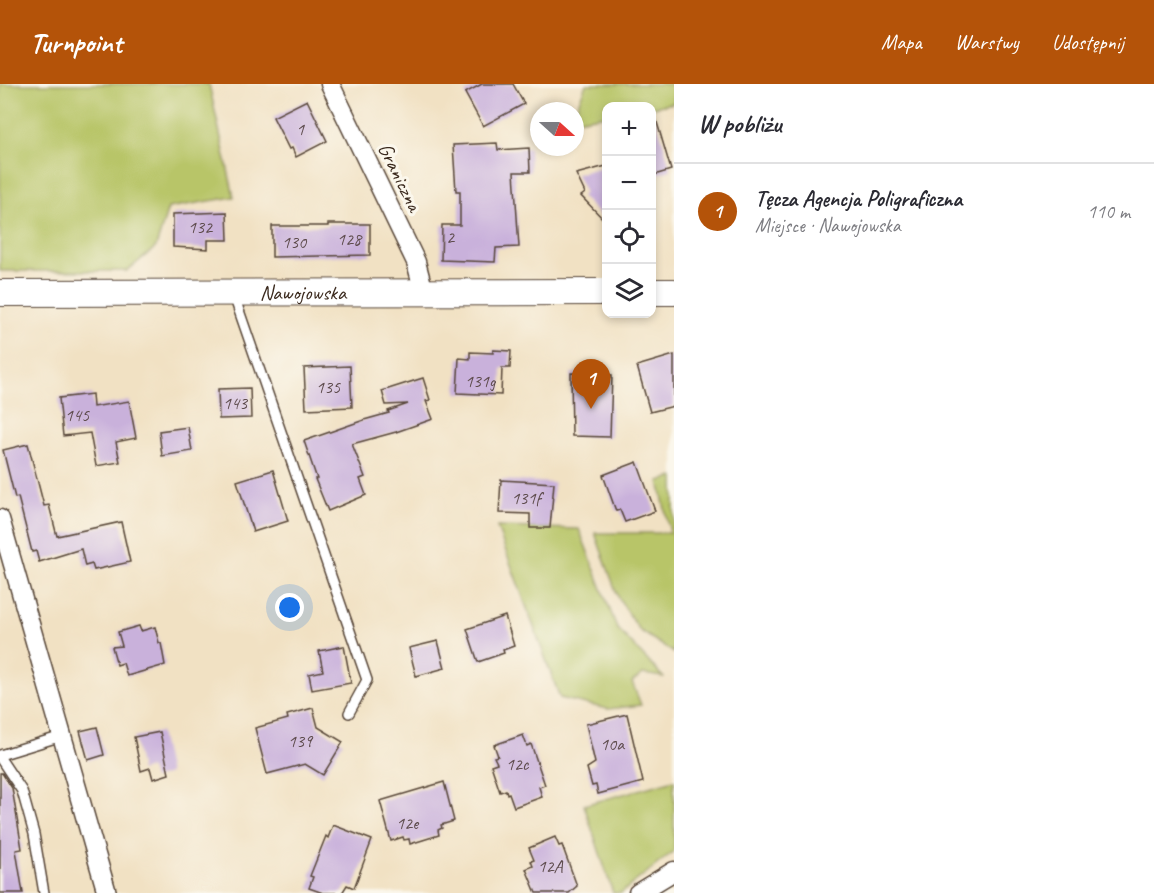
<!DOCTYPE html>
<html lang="pl">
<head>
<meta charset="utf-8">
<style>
  body { margin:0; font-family:Caveat,sans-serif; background:#f2f2f3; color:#2b2b33 }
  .controls { position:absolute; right:18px; top:18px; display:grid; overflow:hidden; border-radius:12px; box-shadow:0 3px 9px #0003 }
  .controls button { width:54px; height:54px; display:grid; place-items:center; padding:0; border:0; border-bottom:2px solid #e1e1e2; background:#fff; color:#2b2b33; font:30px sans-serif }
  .compass { position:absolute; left:530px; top:18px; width:54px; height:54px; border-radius:50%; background:#fff; box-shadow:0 3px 9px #0003; rotate:111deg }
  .you { position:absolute; left:290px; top:524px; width:21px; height:21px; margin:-15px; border:4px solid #fff; border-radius:50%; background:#1a73e8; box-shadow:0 0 0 9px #1a73e833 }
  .badge { display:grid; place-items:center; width:39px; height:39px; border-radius:50%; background:#b45309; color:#fff; font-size:20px; font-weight:700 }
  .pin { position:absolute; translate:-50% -50px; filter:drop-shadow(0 2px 3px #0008) }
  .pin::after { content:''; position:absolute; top:32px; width:21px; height:18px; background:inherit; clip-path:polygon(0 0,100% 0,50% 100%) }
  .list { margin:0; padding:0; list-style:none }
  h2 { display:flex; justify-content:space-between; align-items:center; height:78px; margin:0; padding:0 24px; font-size:26px }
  h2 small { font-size:20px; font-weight:400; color:#7c7c81 }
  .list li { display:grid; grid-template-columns:39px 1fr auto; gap:18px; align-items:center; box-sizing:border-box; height:96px; padding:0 24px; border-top:2px solid #e1e1e2 }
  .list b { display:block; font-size:22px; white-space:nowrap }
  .list p { margin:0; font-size:20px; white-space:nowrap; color:#7c7c81 }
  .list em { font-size:20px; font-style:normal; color:#7c7c81 }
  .icon { flex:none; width:33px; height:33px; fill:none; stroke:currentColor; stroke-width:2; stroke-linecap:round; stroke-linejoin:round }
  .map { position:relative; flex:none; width:674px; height:809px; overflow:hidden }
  header { display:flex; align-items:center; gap:36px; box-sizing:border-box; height:84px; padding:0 30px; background:#b45309; color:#fff }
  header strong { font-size:28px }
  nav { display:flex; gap:33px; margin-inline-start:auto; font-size:21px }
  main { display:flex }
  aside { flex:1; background:#fff }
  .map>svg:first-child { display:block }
  .green { fill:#b8c567; stroke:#7a7842; stroke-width:1.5 }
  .building { fill:#c9b1db }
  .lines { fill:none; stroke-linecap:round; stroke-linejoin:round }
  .lane-casing { stroke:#564537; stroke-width:12 }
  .street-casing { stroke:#564537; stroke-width:21 }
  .secondary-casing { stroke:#564537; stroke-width:28 }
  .lane { stroke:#fff; stroke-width:9 }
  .street { stroke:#fff; stroke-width:18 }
  .secondary { stroke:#fff; stroke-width:26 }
  .labels { text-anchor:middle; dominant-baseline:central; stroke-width:6; stroke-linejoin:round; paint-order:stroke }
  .number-label { font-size:18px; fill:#5e4c4d }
  .street-label { font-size:21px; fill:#3b2a1e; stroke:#fbf7ec }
</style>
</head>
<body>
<header>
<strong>Turnpoint</strong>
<nav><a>Mapa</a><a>Warstwy</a><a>Udostępnij</a></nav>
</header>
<main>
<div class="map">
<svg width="674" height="809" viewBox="0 0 674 809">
  <rect width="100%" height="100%" fill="#fbf7ec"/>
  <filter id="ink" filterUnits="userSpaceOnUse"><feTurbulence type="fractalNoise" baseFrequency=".0167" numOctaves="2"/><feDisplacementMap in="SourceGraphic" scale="12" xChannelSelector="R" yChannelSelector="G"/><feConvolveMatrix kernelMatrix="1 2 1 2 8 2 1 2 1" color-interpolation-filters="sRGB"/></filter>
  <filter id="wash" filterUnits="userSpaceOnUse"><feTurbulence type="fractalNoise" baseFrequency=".008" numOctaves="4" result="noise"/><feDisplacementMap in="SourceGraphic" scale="24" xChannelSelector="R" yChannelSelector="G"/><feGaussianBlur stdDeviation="1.35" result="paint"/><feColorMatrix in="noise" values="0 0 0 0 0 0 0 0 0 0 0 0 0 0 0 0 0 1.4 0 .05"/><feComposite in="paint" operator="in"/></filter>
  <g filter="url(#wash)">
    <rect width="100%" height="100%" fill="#f1e1c3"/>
    <!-- green -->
    <g class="green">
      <path d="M0,0H209L234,113L168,124L156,163L127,187H0Z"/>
      <path d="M586,0H674V19L652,23L606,22V31L575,36V28Z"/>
      <path d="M674,393V569L639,546L618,513L595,449H670L659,397Z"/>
      <path d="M497,443L579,445L617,544L663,593L643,590L632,598L641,621L608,625L560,614Z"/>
      <path d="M674,696V767L621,809H613L584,721Z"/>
    </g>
    <g id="blocks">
      <!-- building -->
      <g class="building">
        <path d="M482,0H513L524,20L483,42L465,9Z"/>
        <path d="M307,16L327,57L296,73L292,64L289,65L273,33Z"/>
        <path d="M656,35L671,86L651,92V36Z"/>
        <path d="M497,59L498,66L529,64L530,88H514L519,163L496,164L495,178L441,176L442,141H460V107H456L453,61Z"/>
        <path d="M606,82V138L581,112L585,109L576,90Z"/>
        <path d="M227,128L228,156H208V165L173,163V130Z"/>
        <path d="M328,140H370V171L272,173V142H328Z"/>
        <path d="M493,266L511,267L510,284H502L501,311L457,309L459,274L470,275V268L493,269Z"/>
        <path d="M674,271V322L650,328L637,282Z"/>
        <path d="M350,282L352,323L306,325L304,284Z"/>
        <path d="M571,289L612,291L610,353L572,352Z"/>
        <path d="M423,294L430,316L426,317L433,335L396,348L352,360L365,393L360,395L366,411L328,427L315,395H317L304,357L364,336L389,329L388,327L408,320L386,321L382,307Z"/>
        <path d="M250,304L251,334L219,335L218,305Z"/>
        <path d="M92,310L93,323L129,317L136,354L116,358L120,378L96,382L90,349L63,352L59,314Z"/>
        <path d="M188,343L192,367L162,372L159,347Z"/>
        <path d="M28,360L44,422L49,421L57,452L121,438L130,478L94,486L92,480L85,482L81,465L39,478L36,467L32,468L18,413L15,414L3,366Z"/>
        <path d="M637,378L655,427L625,438L620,426L616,427L603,391Z"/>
        <path d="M273,386L288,437L253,448L237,397Z"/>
        <path d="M501,396L554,399L550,444H530V430L499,429Z"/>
        <path d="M505,532L514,562L503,566L504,569L478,578L467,545Z"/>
        <path d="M139,542L141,547L155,543L159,559H161L165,581L127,592L123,579L117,581L112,563L122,562L118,548Z"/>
        <path d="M438,557L445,584L416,592L409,564Z"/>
        <path d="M344,562L351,599L312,606L309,590L323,587L319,567Z"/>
        <path d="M313,624L318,643L343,658L323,691L305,680L267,690L255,644L288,635L287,631Z"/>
        <path d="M627,630L643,698L598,710L596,701L592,702L587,684L595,679L586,640Z"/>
        <path d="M97,643L104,671L88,676L80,647Z"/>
        <path d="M160,648L169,690L153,695L150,684L141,687L134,653Z"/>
        <path d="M523,651L527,662L531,660L545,701L539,703L542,713L514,723L509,709L507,710L506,706L500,708L491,681L497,679L494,673L498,672L494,661Z"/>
        <path d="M0,689H2L12,704L22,765L16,766L23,809H0Z"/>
        <path d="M444,698L454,737L441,741L442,744L438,746L439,751L410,760L409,755L404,756L403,753L391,757L380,717Z"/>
        <path d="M333,741L372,756L354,804L347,801L342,809H323L309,804L313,793L310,792L326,752L328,754Z"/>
        <path d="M555,753L559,762L562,761L577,802L569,809H536L526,785L533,782L531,777L534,776L529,764Z"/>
      </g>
    </g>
  </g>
  <g filter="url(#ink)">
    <use href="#blocks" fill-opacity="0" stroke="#564537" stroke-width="1.5"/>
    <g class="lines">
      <defs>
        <g id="lane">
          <path d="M234,212L367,596L349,629"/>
          <path d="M0,671L62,652"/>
          <path d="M0,674L22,707L34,750L44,809"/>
        </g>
        <g id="street">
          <path d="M330,0L416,178L424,208"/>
          <path d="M0,435L107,809"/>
          <path d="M638,809L674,787"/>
        </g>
        <g id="secondary">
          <path d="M652,208H674"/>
          <path id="s1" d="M0,209L606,208"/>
        </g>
      </defs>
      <!-- lane casing -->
      <use href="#lane" class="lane-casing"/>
      <!-- street casing -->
      <use href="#street" class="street-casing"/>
      <!-- secondary casing -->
      <use href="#secondary" class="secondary-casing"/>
      <!-- lane -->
      <use href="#lane" class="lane"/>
      <!-- street -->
      <use href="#street" class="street"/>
      <!-- secondary -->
      <use href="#secondary" class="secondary"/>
    </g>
  </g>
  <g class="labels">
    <!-- number labels -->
    <g class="number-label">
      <text x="300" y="45">1</text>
      <text x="200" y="143">132</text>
      <text x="450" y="153">2</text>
      <text x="349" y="155">128</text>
      <text x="294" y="158">130</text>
      <text x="480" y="297">131g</text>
      <text x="328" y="303">135</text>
      <text x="235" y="319">143</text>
      <text x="77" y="331">145</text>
      <text x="526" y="414">131f</text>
      <text x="300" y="657">139</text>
      <text x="612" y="660">10a</text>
      <text x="517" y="680">12c</text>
      <text x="407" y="739">12e</text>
      <text x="550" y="782">12A</text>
    </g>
    <!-- street labels -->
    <g class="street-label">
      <text transform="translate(400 93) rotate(64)">Graniczna</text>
      <text stroke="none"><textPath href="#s1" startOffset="303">Nawojowska</textPath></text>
    </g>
  </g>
</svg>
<div class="controls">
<button>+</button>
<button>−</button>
<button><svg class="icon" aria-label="locate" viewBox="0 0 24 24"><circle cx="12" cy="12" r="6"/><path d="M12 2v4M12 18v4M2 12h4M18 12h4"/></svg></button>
<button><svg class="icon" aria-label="layers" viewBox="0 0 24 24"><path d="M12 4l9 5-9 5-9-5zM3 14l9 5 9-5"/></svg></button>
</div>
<svg class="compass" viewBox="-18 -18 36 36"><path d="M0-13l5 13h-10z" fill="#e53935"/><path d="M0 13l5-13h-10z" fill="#7c7c81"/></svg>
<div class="you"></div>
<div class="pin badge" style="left:591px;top:325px">1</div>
</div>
<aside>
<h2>W pobliżu<small></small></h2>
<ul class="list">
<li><span class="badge">1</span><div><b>Tęcza Agencja Poligraficzna</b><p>Miejsce · Nawojowska</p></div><em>110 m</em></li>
</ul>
</aside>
</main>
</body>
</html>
